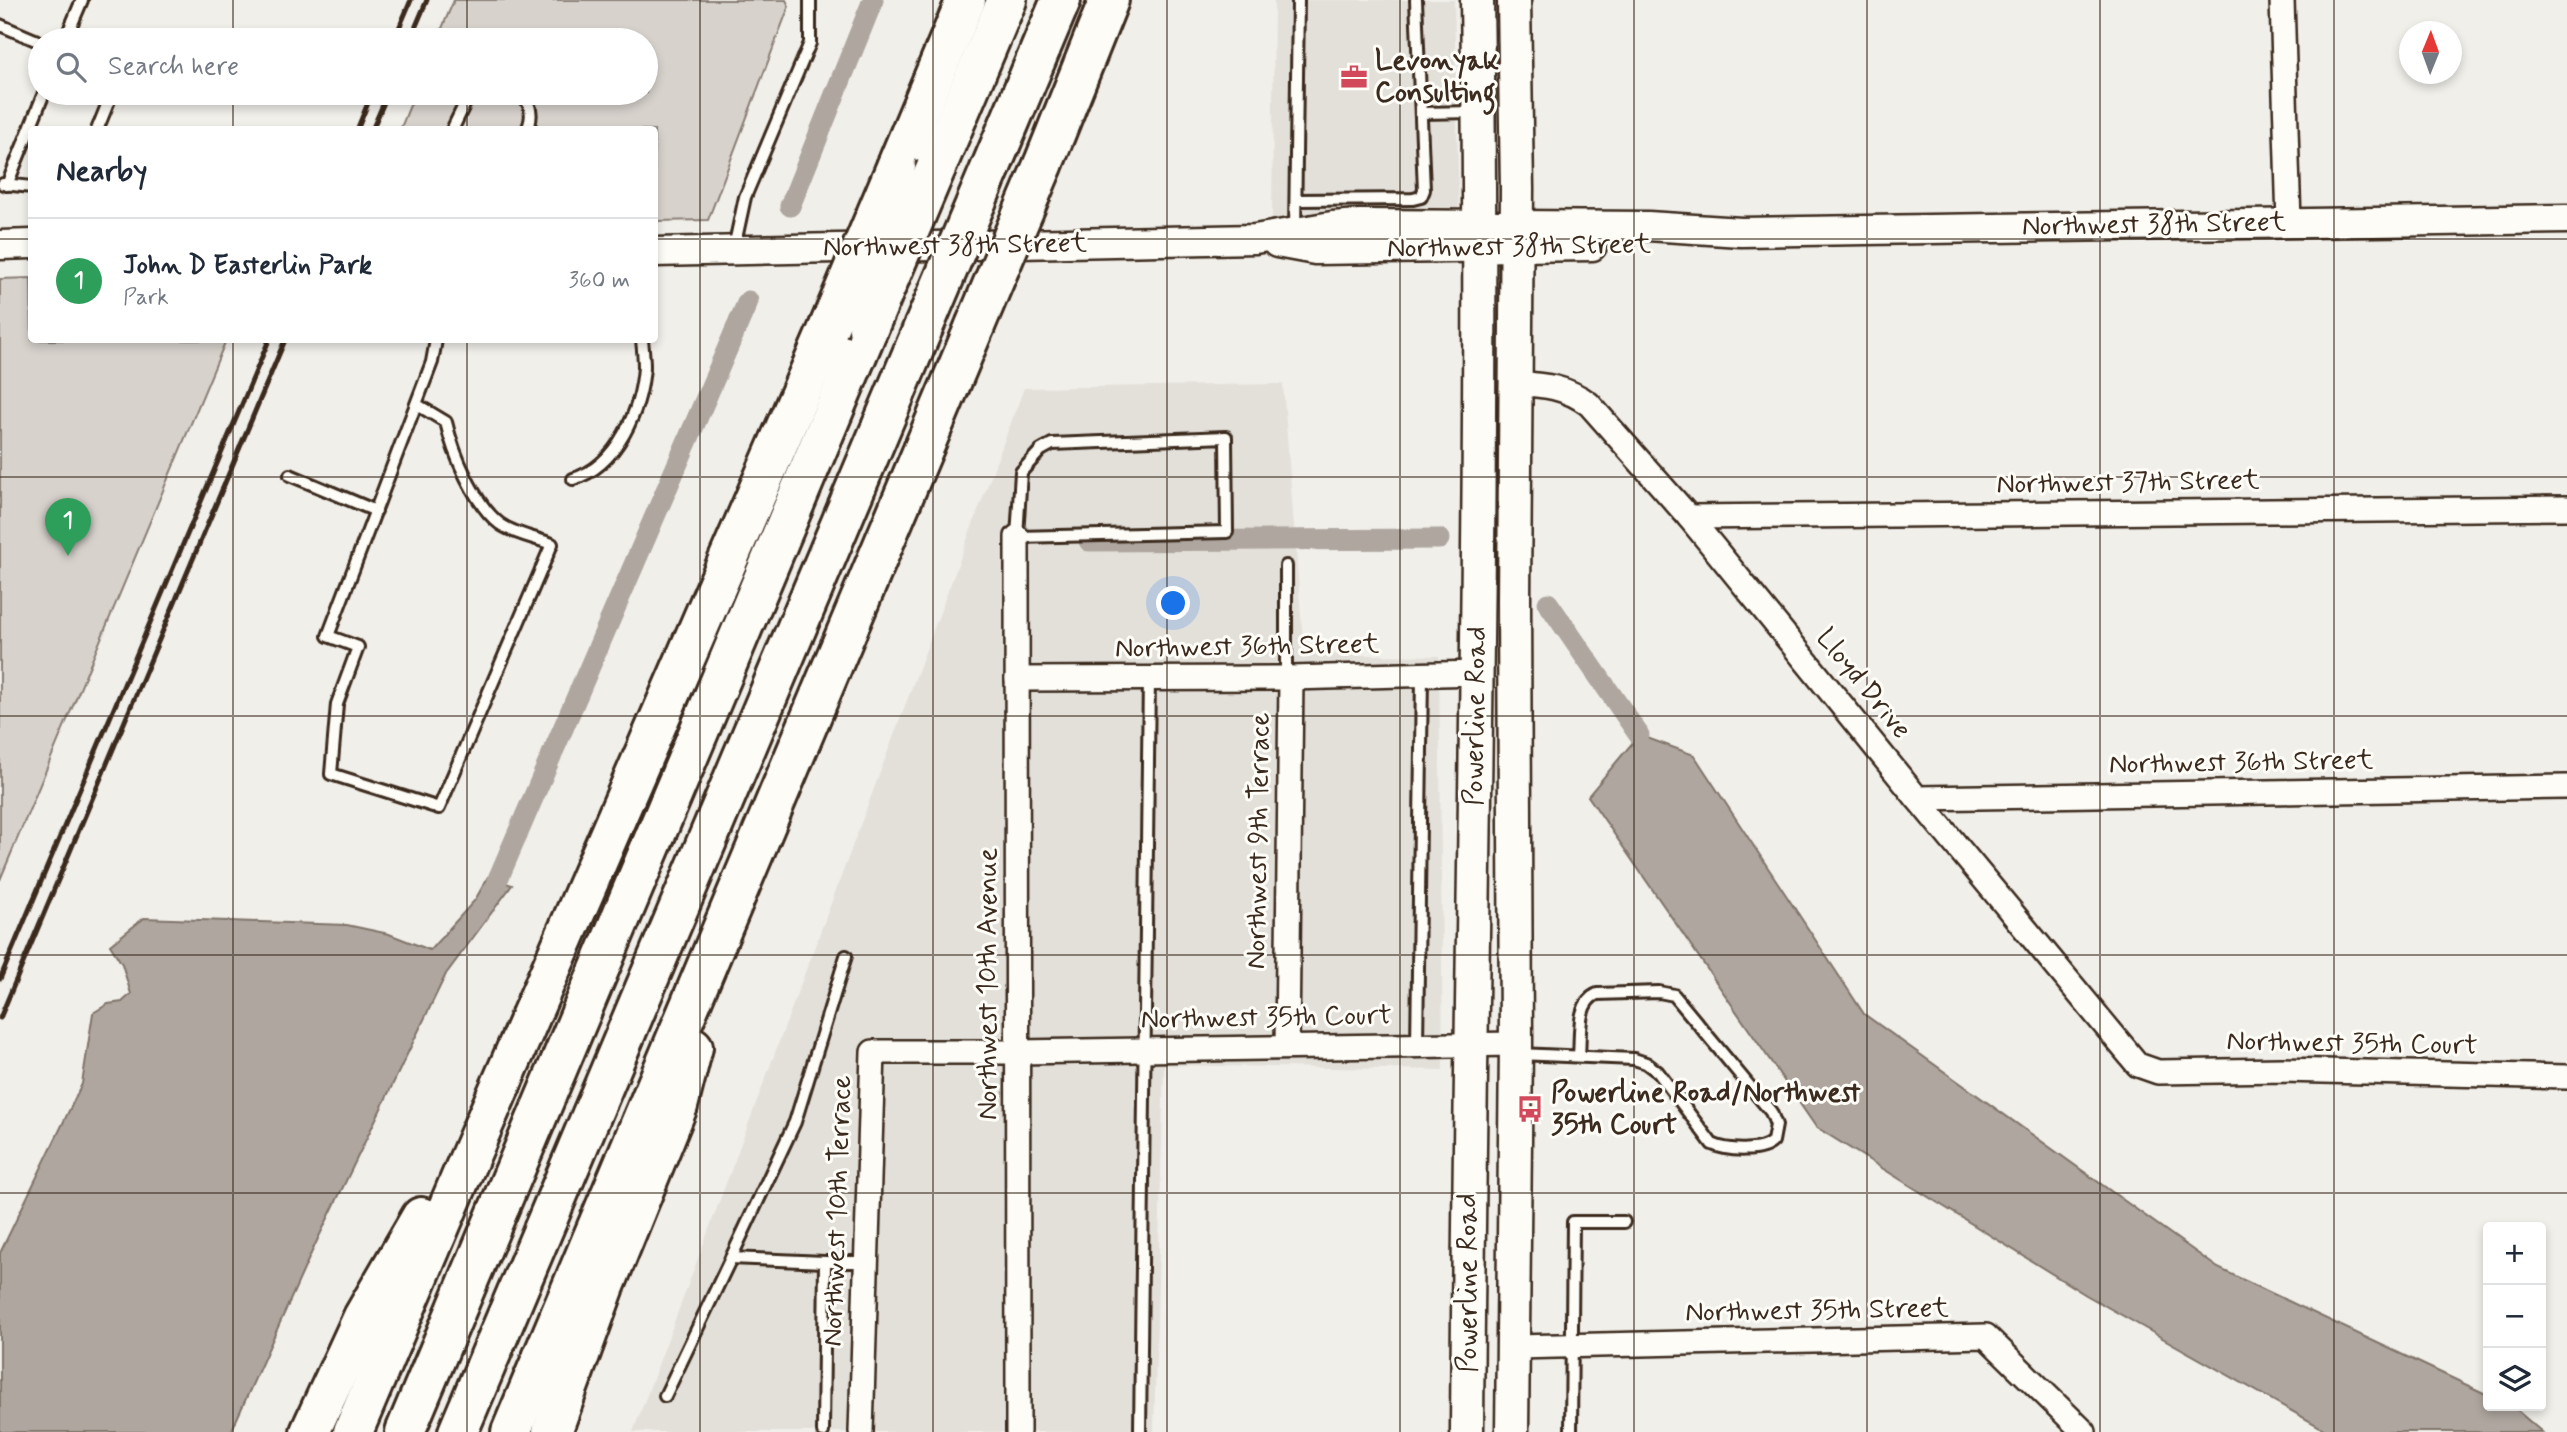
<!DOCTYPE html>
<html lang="en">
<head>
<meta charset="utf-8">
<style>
  body { margin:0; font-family:Mynerve,sans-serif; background:#f2f2f3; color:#1f2937 }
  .controls { position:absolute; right:21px; bottom:21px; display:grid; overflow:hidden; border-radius:7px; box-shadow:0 4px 10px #0003 }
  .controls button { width:63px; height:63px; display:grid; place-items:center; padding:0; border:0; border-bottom:2px solid #e0e1e3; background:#fff; color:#1f2937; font:35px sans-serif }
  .compass { position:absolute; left:2399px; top:21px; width:63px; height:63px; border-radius:50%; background:#fff; box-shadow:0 4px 10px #0003; rotate:1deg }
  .you { position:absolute; left:1174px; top:604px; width:24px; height:24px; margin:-18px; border:5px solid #fff; border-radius:50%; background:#1a73e8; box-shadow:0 0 0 10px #1a73e833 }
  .badge { display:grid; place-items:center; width:46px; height:46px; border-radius:50%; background:#d1495b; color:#fff; font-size:23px; font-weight:700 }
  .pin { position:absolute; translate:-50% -58px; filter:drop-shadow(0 2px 4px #0008) }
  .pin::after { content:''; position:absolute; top:37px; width:24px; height:21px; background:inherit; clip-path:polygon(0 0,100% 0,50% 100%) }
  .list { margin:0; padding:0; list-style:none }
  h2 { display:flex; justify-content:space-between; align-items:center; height:91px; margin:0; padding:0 28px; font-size:30px }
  h2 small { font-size:23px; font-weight:400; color:#747a83 }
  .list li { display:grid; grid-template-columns:46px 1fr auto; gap:21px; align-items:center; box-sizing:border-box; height:126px; padding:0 28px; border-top:2px solid #e0e1e3 }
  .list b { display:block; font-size:26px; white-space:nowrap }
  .list p { margin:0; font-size:23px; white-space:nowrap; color:#747a83 }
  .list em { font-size:23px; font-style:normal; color:#747a83 }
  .icon { flex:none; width:38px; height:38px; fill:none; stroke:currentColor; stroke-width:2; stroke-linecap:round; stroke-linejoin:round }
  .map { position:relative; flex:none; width:2567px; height:1432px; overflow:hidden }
  .search { position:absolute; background:#fff; box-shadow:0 4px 10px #0003; left:28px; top:28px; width:630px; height:77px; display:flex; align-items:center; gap:18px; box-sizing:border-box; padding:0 24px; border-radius:38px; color:#747a83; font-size:26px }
  .panel { position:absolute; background:#fff; box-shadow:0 4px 10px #0003; left:28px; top:126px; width:630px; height:217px; border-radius:7px }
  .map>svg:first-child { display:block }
  .built { fill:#e3e0da }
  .green { fill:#d7d2cc; stroke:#897e75; stroke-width:2 }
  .water { fill:#aea69f; stroke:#80746b; stroke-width:2 }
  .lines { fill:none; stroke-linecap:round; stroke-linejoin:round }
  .canal { stroke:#aea69f; stroke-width:21 }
  .service-casing { stroke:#3b2a1e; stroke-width:16 }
  .minor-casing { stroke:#3b2a1e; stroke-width:28 }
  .tertiary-casing { stroke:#3b2a1e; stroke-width:33 }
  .secondary-casing { stroke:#3b2a1e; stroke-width:37 }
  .motorway-casing { stroke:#3b2a1e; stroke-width:44 }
  .service { stroke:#fdfcf7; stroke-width:10 }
  .minor { stroke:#fdfcf7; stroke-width:23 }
  .tertiary { stroke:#fdfcf7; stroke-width:28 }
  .secondary { stroke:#fdfcf7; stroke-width:32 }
  .motorway { stroke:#fdfcf7; stroke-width:38 }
  .rail { stroke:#3b2a1e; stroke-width:5 }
  .motorway-bridge-casing { stroke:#3b2a1e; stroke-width:44; stroke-linecap:butt }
  .motorway-bridge { stroke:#fdfcf7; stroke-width:38 }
  .grid { fill:none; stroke:#3b2a1e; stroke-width:2; stroke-opacity:0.55 }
  .labels { text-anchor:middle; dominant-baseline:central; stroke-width:6; stroke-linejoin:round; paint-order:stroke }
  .poi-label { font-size:28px; font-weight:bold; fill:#3b2a1e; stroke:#fdfcf7; text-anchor:start }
  .street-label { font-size:28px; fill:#3b2a1e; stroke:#fdfcf7 }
</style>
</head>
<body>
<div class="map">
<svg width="2567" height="1432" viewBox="0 0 2567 1432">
  <rect width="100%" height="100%" fill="#f1efea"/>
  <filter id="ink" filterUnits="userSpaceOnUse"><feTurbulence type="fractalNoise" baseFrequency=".0143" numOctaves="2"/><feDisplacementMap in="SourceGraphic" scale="14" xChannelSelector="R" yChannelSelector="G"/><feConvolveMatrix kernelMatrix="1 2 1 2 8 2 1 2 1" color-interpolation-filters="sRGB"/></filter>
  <g filter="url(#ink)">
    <!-- built -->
    <g class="built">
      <path d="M1274,0H1454L1459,213L1272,219Z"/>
      <path d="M1283,384L1304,654L1439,656L1443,1070L1164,1065L1154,1432H633L1024,388Z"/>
    </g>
    <!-- green -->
    <g class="green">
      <path d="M454,0H786L789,6L708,220L655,221L654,130H400L415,93H646V40H437Z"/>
      <path d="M31,278L32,340H226L0,880V279Z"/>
    </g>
    <!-- water -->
    <g class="water">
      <path d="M1639,735L1694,755L1864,1014L2218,1268L2488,1395V1406L2514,1408L2542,1432H2329L2086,1295L1816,1127L1588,796Z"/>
      <path d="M488,877L512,885L446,974L314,1247L231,1432H0V1253L82,1084L93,1013L108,1004L122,1002L131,994L122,964L110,945L144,918L347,925L389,934L430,950L475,900Z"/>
    </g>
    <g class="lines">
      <!-- canal -->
      <g class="canal">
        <path d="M790,206L873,0"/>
        <path d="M1089,541L1439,539"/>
        <path d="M1548,603L1639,735"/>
        <path d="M498,879L748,301"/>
      </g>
      <defs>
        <g id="service">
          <path d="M0,25L40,42"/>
          <path d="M65,40L82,0"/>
          <path d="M521,93C531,104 534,115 527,130"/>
          <path d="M1421,113L1474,112"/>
          <path d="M97,130L112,93"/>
          <path d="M452,130L470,93"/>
          <path d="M3,184L32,187"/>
          <path d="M7,185L44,93"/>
          <path d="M1296,200L1413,199L1421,197L1424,190L1416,0"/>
          <path d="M1295,232L1298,0"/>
          <path d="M734,248L745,197L810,43V0"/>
          <path d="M416,404L446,422C453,453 474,504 500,524C514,534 536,538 552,544L439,808L331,774L337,704L358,647L328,636L432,362L436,340"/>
          <path d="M1226,437L1227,532L1017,537L1021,472L1041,450L1052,444Z"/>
          <path d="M290,475L376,511"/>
          <path d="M573,479C617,466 641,410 644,367C644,358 643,349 642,340"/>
          <path d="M1286,678V566"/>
          <path d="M1417,1045L1422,675"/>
          <path d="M1519,1054L1634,1059L1646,1063L1658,1072L1712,1144C1727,1151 1762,1153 1773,1141L1776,1125L1771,1112L1674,995L1659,992L1597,994C1576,1003 1581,1035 1579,1055"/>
          <path d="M731,1258L795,1122L846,956"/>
          <path d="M665,1396L731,1258L825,1262"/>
          <path d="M823,1432L825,1262H866"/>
          <path d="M1140,1432L1149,678"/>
          <path d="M1571,1432L1573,1222H1624"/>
        </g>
        <g id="minor">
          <path d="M2282,0L2289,223"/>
          <path d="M1515,383C1543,385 1565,386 1589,404L1689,517L1917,798L2138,1065L2158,1072L2282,1070L2567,1077"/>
          <path d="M1689,517L2567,508"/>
          <path d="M1017,537L1018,1432"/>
          <path d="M1017,679L1291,678L1477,673"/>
          <path d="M1917,798L2567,787"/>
          <path d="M1287,1047L1291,678"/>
          <path d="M1513,1347L1986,1336L2084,1432"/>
          <path d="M861,1432L873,1052H1018L1516,1044"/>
        </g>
        <g id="tertiary">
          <path d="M1277,243L1315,250L1592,246"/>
          <path d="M0,245L32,244"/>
          <path d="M654,252L1255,239L1332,226L1360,224L1648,226L1741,232L2567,219"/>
        </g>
        <g id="secondary">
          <path d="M1467,1432C1470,955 1485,477 1477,0"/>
          <path d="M1512,1432L1516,1044L1514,601L1517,189L1514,0"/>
        </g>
        <g id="motorway">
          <path d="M1043,165L1109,0"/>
          <path d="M896,167L966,0"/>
          <path d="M991,167L1061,0"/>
          <path d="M936,168L1007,0"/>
          <path d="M310,1432L363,1317L421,1217"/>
          <path d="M353,1432L461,1177L828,329"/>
          <path d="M405,1432L868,329"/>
          <path d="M458,1432L923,328"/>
          <path d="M511,1432L975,326"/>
          <path d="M552,1432L605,1286L678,1106L693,1047"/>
        </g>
      </defs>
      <!-- service casing -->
      <use href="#service" class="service-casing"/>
      <!-- minor casing -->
      <use href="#minor" class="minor-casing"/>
      <!-- tertiary casing -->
      <use href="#tertiary" class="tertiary-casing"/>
      <!-- secondary casing -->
      <use href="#secondary" class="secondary-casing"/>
      <!-- motorway casing -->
      <use href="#motorway" class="motorway-casing"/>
      <!-- service -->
      <use href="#service" class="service"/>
      <!-- minor -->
      <use href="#minor" class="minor"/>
      <!-- tertiary -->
      <use href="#tertiary" class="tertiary"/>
      <!-- secondary -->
      <use href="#secondary" class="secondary"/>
      <!-- motorway -->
      <use href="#motorway" class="motorway"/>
      <!-- rail -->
      <g class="rail">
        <path d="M394,40L411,0"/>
        <path d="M410,40L427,0"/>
        <path d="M357,130L372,93"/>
        <path d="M372,130L388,93"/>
        <path d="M0,979L269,340"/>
        <path d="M0,1018L285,340"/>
      </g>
      <defs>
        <g id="motorway-bridge">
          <path d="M975,326L1043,165"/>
          <path d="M923,328L991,167"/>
          <path d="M828,329L896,167"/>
          <path d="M868,329L936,168"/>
        </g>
      </defs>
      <!-- motorway-bridge casing -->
      <use href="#motorway-bridge" class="motorway-bridge-casing"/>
      <!-- motorway-bridge -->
      <use href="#motorway-bridge" class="motorway-bridge"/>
    </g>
  </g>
  <!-- grid -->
  <path class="grid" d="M233,0V40M467,0V40M700,0V1432M933,0V1432M1167,0V1432M1400,0V1432M1634,0V1432M1867,0V1432M2100,0V1432M2334,0V1432M233,93V130M467,93V130M0,239H32M654,239H2567M233,340V1432M467,340V1432M0,477H2567M0,716H2567M0,955H2567M0,1193H2567"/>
  <!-- icons -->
  <defs>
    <symbol id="office-bare" viewBox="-9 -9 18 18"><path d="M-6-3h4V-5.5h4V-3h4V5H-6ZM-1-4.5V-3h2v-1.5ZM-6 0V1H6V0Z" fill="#d1495b" stroke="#fdfcf7" stroke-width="2.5" paint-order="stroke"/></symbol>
    <symbol id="bus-bare" viewBox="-9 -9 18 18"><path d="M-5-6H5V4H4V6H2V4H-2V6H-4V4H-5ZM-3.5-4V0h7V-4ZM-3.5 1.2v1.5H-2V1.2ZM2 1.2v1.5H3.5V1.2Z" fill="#d1495b" stroke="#fdfcf7" stroke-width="2.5" paint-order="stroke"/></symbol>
  </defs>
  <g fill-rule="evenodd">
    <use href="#office-bare" x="1335" y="58" width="38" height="38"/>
    <use href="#bus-bare" x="1511" y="1090" width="38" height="38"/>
  </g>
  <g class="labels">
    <!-- poi labels -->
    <g class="poi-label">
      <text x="1375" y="61">Levonyak<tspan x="1375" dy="32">Consulting</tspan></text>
      <text x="1551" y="1093">Powerline Road/Northwest<tspan x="1551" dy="32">35th Court</tspan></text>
    </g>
    <!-- street labels -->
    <g class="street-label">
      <text transform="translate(2154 225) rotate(-1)">Northwest 38th Street</text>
      <text transform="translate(955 246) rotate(-1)">Northwest 38th Street</text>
      <text transform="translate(1519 247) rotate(-1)">Northwest 38th Street</text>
      <text transform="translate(2128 483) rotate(-1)">Northwest 37th Street</text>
      <text transform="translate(1247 647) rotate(-1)">Northwest 36th Street</text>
      <text transform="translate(1863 684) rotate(51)">Lloyd Drive</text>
      <text transform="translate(1476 716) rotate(-89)">Powerline Road</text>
      <text transform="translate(2241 763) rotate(-1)">Northwest 36th Street</text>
      <text transform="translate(1259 841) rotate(-89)">Northwest 9th Terrace</text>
      <text transform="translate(988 984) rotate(-90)">Northwest 10th Avenue</text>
      <text transform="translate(1266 1018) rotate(-1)">Northwest 35th Court</text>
      <text transform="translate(2352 1044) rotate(1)">Northwest 35th Court</text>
      <text transform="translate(838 1211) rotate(-88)">Northwest 10th Terrace</text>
      <text transform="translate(1468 1283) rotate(-90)">Powerline Road</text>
      <text transform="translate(1817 1311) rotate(-1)">Northwest 35th Street</text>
    </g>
  </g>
</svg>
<div class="controls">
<button>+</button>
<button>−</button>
<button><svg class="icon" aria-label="layers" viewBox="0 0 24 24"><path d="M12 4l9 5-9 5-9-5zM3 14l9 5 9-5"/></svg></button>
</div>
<svg class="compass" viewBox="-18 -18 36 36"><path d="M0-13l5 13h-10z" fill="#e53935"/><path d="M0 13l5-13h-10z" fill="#747a83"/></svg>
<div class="you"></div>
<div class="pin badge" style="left:68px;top:556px;background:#2e9e5b">1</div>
<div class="search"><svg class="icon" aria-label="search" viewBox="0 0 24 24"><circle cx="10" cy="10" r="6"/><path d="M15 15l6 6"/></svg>Search here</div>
<section class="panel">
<h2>Nearby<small></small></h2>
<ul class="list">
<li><span class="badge" style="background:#2e9e5b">1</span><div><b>John D Easterlin Park</b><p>Park</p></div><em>360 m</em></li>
</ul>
</section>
</div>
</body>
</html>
